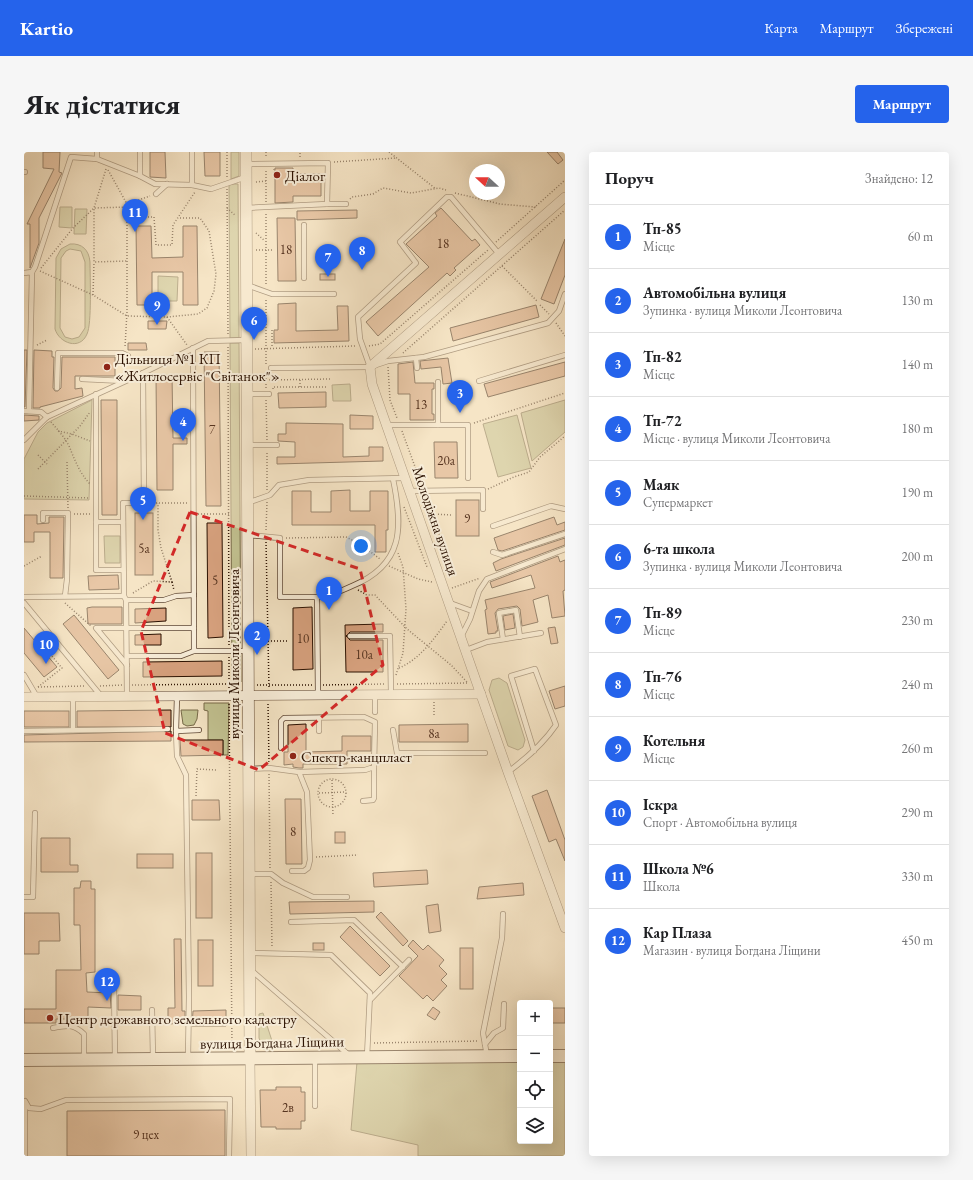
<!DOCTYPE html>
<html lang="uk">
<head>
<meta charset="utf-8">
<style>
  body { margin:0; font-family:"EB Garamond",serif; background:#f6f6f6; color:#202124 }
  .controls { position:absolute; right:12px; bottom:12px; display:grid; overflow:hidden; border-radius:4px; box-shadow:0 4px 16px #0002 }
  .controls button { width:36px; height:36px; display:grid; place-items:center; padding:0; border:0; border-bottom:1px solid #e0e0e0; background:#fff; color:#202124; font:20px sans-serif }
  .compass { position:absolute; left:445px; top:12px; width:36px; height:36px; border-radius:50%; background:#fff; box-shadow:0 4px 16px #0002; rotate:291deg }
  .you { position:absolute; left:337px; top:394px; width:14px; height:14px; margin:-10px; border:3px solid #fff; border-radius:50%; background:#1a73e8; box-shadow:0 0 0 6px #1a73e833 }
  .badge { display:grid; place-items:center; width:26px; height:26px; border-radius:50%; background:#2563eb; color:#fff; font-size:13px; font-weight:700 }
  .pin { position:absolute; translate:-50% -33px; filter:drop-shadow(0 1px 2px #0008) }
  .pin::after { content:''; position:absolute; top:21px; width:14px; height:12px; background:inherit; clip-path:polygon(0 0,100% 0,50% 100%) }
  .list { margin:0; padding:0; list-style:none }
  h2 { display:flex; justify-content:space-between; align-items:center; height:52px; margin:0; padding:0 16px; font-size:17px }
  h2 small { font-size:13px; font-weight:400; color:#757577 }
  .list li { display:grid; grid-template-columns:26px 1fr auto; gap:12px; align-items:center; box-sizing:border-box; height:64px; padding:0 16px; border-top:1px solid #e0e0e0 }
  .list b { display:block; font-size:15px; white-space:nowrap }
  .list p { margin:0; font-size:13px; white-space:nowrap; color:#757577 }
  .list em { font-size:13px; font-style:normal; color:#757577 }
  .icon { flex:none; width:22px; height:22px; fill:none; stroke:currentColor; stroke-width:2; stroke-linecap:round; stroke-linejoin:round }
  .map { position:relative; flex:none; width:541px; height:1004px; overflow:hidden; border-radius:4px }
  header { display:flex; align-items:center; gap:24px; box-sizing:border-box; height:56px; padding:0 20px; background:#2563eb; color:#fff }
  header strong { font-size:19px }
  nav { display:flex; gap:22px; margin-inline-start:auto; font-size:14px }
  .intro { display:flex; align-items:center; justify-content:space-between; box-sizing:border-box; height:96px; padding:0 24px }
  h1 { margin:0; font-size:28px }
  .button { padding:10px 18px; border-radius:4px; background:#2563eb; color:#fff; font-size:14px; font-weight:700 }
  main { display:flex; gap:24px; padding:0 24px }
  aside { flex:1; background:#fff; border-radius:4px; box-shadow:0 4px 16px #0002 }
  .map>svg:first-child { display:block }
  .green { fill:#c2c291; stroke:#766948; fill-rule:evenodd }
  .building { fill:#d8a27f; stroke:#2a1000 }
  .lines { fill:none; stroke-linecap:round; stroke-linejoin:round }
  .service-casing { stroke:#5d4532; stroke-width:6 }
  .minor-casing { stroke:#5d4532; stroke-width:10 }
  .tertiary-casing { stroke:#5d4532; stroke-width:12 }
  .secondary-casing { stroke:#2a1000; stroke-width:14 }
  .path { stroke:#2a1000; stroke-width:1.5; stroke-dasharray:1 2; stroke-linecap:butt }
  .service { stroke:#f8eeda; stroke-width:4.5 }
  .minor { stroke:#f8eeda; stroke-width:9 }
  .tertiary { stroke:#f8eeda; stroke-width:11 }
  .secondary { stroke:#f8eeda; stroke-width:12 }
  .marked { fill:none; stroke:#d62828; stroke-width:3; stroke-dasharray:8 5; stroke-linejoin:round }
  .poi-dot { fill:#8f2418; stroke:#f8eeda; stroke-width:1.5 }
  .labels { text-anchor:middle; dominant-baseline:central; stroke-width:4; stroke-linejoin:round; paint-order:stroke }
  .number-label { font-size:13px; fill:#563420 }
  .poi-label { font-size:15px; fill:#2a1000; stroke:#f8eeda; text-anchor:start }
  .street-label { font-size:15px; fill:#2a1000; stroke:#f8eeda }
</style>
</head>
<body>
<header>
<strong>Kartio</strong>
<nav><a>Карта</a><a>Маршрут</a><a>Збережені</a></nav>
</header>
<div class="intro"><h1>Як дістатися</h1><a class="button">Маршрут</a></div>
<main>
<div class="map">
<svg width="541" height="1004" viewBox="0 0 541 1004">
  <rect width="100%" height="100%" fill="#f5e5c6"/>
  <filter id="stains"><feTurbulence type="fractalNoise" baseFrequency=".005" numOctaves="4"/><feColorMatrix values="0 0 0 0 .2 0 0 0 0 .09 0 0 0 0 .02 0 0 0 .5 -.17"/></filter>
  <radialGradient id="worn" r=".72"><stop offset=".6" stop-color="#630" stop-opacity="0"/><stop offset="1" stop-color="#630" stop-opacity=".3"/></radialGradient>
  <!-- green -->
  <g class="green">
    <path d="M207,0H215V24L207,27Z"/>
    <path d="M205,32H214L215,186H206Z"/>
    <path d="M36,55H48V76L35,75Z"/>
    <path d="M51,57H63L62,82H50Z"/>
    <path d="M46,92C58,91 65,98 66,110C66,124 68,172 63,182C56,199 35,191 31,177L32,106L37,97ZM46,97L57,99L61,110V176L55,185L48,187L41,185L36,176L37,106L42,99Z"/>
    <path d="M134,124L154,125L153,149H134Z"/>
    <path d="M206,191H215L217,530L208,529Z"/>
    <path d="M326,232L327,249H309L308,233Z"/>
    <path d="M68,248L65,348L0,347V307L14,280L23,271Z"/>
    <path d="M541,248V280L508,309L497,261Z"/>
    <path d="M493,263L507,316L474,325L459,272Z"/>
    <path d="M80,384H96V411H81Z"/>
    <path d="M475,526L483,531L501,588L499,595L494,598L484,594L465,538L468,528Z"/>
    <path d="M180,551H205L204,603H199V588H184V559L180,558Z"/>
    <path d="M157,558H174L173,567L170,573L163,574L159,572Z"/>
    <path d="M239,861L249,892V900L239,897L235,886V862Z"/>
    <path d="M496,907V989H526V907L541,908V1004H394V993L327,978L333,910Z"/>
  </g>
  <!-- building -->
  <g class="building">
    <path d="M19,0H36L35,20L38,21L15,66V91L6,116V72H3L30,17L19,16Z"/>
    <path d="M126,0H141L142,26L126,25Z"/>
    <path d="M180,0H196V24H181Z"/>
    <path d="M523,0H533L539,8L534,12Z"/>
    <path d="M251,16H269V22H297V44H269V50L251,51Z"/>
    <path d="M417,56L448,89L451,87L456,93L430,116L432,118L426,124L423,121L354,184L342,170L405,115L382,92L413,64L411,61Z"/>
    <path d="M333,58V66L273,68V59Z"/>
    <path d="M253,66H271L272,129H254Z"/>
    <path d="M112,74H127L128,106L159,105V74H173L174,153H159V120H128V153H113Z"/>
    <path d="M541,87V123L530,152L517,147Z"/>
    <rect x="296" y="122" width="15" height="6"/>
    <path d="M272,151V179L314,178L313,154H324L325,189L250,191V178H254V152Z"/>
    <path d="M512,153L515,165L429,189L426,176Z"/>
    <path d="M124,169H143L142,177H124Z"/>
    <path d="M104,191H122L123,198H104Z"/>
    <path d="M0,198H3L1,255H0Z"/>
    <path d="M10,198L28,199V205H30L29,236L31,239H34L37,236L38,205H91V224H51V237L58,236L59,244L16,255V256H9Z"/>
    <path d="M180,200H195L197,354H182Z"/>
    <path d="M424,206L428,231L419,232L417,215L397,217L396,209Z"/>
    <path d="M389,210L391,231H410V237H408V262H410V268H386V242H374V212Z"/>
    <path d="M541,210V224L464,245L460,232Z"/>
    <path d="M132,223H148L149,286H163V292H149V338H133Z"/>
    <path d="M302,240V255L255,256L254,241Z"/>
    <path d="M77,248H93V363H78Z"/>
    <path d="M0,263L15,264V268L0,269Z"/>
    <path d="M326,263L349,264V277H326Z"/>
    <path d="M262,271L319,272V305L345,304V295H359V309L253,312V305H271V290L254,289V282H262Z"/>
    <path d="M410,290H433L434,326H411Z"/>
    <path d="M326,338V359H346V339H364V378H362V400H351V373H268V339H287V360H307V339Z"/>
    <rect x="432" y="348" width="23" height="36"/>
    <rect x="111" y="361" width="18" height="62"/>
    <path d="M0,363H13V372L25,371V365H40L39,426H26V380H10V390H0Z"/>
    <path d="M530,365L533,373L541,370V378L478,399L474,398L470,386Z"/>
    <path d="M183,371H198L199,485L184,486Z"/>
    <path d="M541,386V393L472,419L469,411L477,407Z"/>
    <path d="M534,404L536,410L541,408V438L539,439L541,464L528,466L524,443L509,448L514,470L498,474L496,457L493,454L474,457L471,461L474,479H472V481L464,482L461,458L463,457L461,448L511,436L507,423L468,436L466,430Z"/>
    <path d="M94,423L95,437L65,438L64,424Z"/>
    <path d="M68,455H98V472H64L63,456Z"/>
    <path d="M288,455L289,517L269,518V456Z"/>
    <path d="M142,456V469L111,471V457Z"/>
    <path d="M489,462L491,476L481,478L479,464Z"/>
    <path d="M50,463L95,518L84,527L39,472Z"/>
    <path d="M359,472V480H326L322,484L326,488H359V520H322L321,473Z"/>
    <path d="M531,475L534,491L527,492L524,476Z"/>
    <path d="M0,476L33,515L20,525L0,501Z"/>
    <path d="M137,482V493H111V483Z"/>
    <path d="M198,509V524L119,525V510Z"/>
    <path d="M541,534V554L531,557L525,539Z"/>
    <path d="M147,558V575H53V559Z"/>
    <rect x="0" y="559" width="45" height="16"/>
    <path d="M282,572V600L318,599V584H347V599H323V612H279V616H275L269,615V612L260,613V600H264V573Z"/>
    <path d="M444,572V590H375V573Z"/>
    <path d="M147,579V589L0,590V583Z"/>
    <path d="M156,588H199V603L157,604Z"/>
    <path d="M523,638L541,688V709L532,687L525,690L508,644Z"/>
    <path d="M261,647H277L278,712H262Z"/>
    <path d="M168,648H195L196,668H168Z"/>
    <rect x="311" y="680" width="10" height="11"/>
    <path d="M17,686H46V713H54V720H17Z"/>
    <rect x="172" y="701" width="16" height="65"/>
    <rect x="113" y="702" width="36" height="14"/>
    <path d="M403,718L404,732L350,735L349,721Z"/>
    <path d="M57,729H67V737H71V820L62,821L63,840L86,841L87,856L64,855V873H57V867H32V871H0V857H32V818H57L56,773H50V736H56Z"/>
    <path d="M499,731L500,743L453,747L455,735Z"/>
    <path d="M350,749V760L266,762L265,750Z"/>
    <path d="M414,752L417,779L405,781L402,754Z"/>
    <path d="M357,760L384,789L379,794L352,765Z"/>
    <path d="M0,761H35L36,789H15V802H0Z"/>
    <path d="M326,774L366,814L356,824L316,785Z"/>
    <path d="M150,787H157L158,859H161V871L144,872V856H151Z"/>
    <rect x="174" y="788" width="15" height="46"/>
    <path d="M389,788L399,798L404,793L420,808L415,814L423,822L417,828L423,834L409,849L403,843L399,847L375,824L394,804L384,794Z"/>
    <rect x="289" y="791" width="11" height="7"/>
    <rect x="436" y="796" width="13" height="41"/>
    <path d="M94,843L117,844V858H94Z"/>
    <path d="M409,855L416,860L411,868L403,863Z"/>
    <rect x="526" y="856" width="15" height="15"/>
    <path d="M202,858V874H168L169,859Z"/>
    <path d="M252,935H277V940H281V969H277V977H252V975H237L236,938H252Z"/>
    <path d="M201,958V1004H43V959Z"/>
  </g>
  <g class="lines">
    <defs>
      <g id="service">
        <path d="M116,0V24"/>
        <path d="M168,0V33"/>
        <path d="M73,7V0"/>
        <path d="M0,20H1"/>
        <path d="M132,42L143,32"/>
        <path d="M303,52H322"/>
        <path d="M222,56L303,52L304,11L222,12"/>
        <path d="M280,73V126"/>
        <path d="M8,120L11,115L47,5L73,7L116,24L131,32L168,33L187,37L222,25"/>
        <path d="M0,121L8,120L5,259"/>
        <path d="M223,133L248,142H310"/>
        <path d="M169,196L170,499"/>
        <path d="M392,206L393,216"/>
        <path d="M346,215L336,187L334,165L392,111L376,90L423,45H427L475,102"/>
        <path d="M247,216L346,215L364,209L400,205L426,198L524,171L535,159L541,142"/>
        <path d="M58,227L100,229"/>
        <path d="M455,229L541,203"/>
        <path d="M33,236L34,201H98L104,204"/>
        <path d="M72,242V370H99"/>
        <path d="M223,242H245"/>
        <path d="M0,259L17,260L23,265"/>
        <path d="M363,273H414V230"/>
        <path d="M414,273H444V326"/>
        <path d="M0,288L23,265L115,223L184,189L223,188"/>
        <path d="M223,293H253"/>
        <path d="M386,339L459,338V357"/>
        <path d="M223,351L246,343L255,333L285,328L381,326"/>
        <path d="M19,368V361H44L43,427L41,444"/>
        <path d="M72,370V418H99"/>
        <path d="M469,374L527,354L541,357"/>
        <path d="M224,383L256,386V445H293L294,543"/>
        <path d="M469,400L478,403L541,382"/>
        <path d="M0,445L100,444"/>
        <path d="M293,445C306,444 317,439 328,434C380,413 379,375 369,327"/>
        <path d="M102,448H140L152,444L170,443"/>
        <path d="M0,451L77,544"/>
        <path d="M426,451L448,459"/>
        <path d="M326,484H366L367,542"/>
        <path d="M437,485L446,467L455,439L463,427L541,397"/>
        <path d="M479,487L475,461L492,458L496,485"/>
        <path d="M442,498L463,490L517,481"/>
        <path d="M103,504H157L170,499H224"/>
        <path d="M103,513L72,476H170"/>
        <path d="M0,523L13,545"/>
        <path d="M103,544L102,448L100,444L99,351H120L119,221"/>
        <path d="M153,544L152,579L175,578"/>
        <path d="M351,560V543"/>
        <path d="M49,578V545"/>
        <path d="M369,578L373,601H461"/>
        <path d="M0,579L144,577"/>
        <path d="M152,579L153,604L162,623L165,845L164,906"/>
        <path d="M295,579V566"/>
        <path d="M257,596V569L260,566L340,565L351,570L350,615L341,618L275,620"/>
        <path d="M226,617L245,616L275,620L283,640L286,708L284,716L280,719H268"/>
        <path d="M484,620C503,606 519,592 532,573L511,517L487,524L510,599"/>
        <path d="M339,649L349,648L350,646V615"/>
        <path d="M225,722H247L259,731L289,745H323"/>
        <path d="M0,745H9L11,661"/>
        <path d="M267,770L330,768L379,815"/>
        <path d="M226,801L307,803L346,841L343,905"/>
        <path d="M227,818L326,904"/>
        <path d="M90,831L91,907"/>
        <path d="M346,848L385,808"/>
        <path d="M128,858L129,906"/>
        <path d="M29,876C43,873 50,872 60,882V903"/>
        <path d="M461,892L470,881L479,876L480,852"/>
        <path d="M463,904L459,881L478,786L479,762"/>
        <path d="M291,907V954"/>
        <path d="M1,949L5,956L17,957L42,948L206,947L205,1004"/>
        <path d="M1,950V1004"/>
      </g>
      <g id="minor">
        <path d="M541,45L346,215L348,232L484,620L541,776"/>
        <path d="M0,545L457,542"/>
        <path d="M226,907L227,1004"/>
      </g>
      <path id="tertiary" d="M222,0L226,907"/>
      <g id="secondary">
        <path d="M526,904H541"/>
        <path d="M0,908L496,904"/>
      </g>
    </defs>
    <!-- service casing -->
    <use href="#service" class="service-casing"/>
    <!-- minor casing -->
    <use href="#minor" class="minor-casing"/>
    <!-- tertiary casing -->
    <use href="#tertiary" class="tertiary-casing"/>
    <!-- secondary casing -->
    <use href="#secondary" class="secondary-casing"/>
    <!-- path -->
    <g class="path">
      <path d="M242,0V6"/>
      <path d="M365,0L412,37"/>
      <path d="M276,5V0"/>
      <path d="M310,10L372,6"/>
      <path d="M82,17L70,56V110L103,109"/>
      <path d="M250,17L251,23"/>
      <path d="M84,18L103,52V160L101,195"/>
      <path d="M203,25V0"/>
      <path d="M232,30L242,29"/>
      <path d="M203,37L204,183"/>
      <path d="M431,41L476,52L512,55"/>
      <path d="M326,47L328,45L349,42L359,36L387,41L415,36L422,38"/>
      <path d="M242,50V18"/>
      <path d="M103,52L126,44"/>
      <path d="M203,56L212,64"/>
      <path d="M242,62V134"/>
      <path d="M103,65H130L132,93H148L149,73L171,40"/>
      <path d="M232,81L241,89"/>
      <path d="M472,90L541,28"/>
      <path d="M232,98H249"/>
      <path d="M478,114L514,150"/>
      <path d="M17,116L49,76L70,56L103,55"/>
      <path d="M16,119L69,143L103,164L143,165L174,162L183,156L190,139L192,122L185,79L176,66H154"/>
      <path d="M69,143L70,110"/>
      <path d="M516,153L525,162"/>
      <path d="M143,165L163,193"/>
      <path d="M532,171L541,184"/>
      <path d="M248,178V196"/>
      <path d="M13,193L23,188"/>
      <path d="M345,194L356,192L464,98"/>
      <path d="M204,195L205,493"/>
      <path d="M231,197L331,194"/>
      <path d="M379,201L541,58"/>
      <path d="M242,212V146"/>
      <path d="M364,215L366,248L373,266"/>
      <path d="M242,220V236"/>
      <path d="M242,228L306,227"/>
      <path d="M276,235V228"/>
      <path d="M249,237V235H302"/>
      <path d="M242,248L243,288"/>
      <path d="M27,270C34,278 44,289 47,299C53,313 56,321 66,332"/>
      <path d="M450,271L541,241"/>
      <path d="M34,279L48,282L66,289"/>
      <path d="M378,279L398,334"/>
      <path d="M14,303L23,312"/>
      <path d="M43,310L44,356"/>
      <path d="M14,317L56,274L66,260"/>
      <path d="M464,337L490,325L505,320L516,305L541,284"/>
      <path d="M243,338V300"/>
      <path d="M0,344L66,346"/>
      <path d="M402,345L416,384"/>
      <path d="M126,351H164"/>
      <path d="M380,355L403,415"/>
      <path d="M50,362H66"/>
      <path d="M174,362H205"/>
      <path d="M408,362L428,363"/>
      <path d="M242,378L243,350"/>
      <path d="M262,386L322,385L336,392L356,407"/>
      <path d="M242,390L245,536"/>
      <path d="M0,414L18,404"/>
      <path d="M365,414L394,427L408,430"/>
      <path d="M148,430L150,438"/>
      <path d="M428,436L456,426"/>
      <path d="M334,438L343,443H351L383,477L427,513L443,530"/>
      <path d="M109,441L129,429L148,430L137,396L134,378V351"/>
      <path d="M41,451L67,474"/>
      <path d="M244,489H264"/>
      <path d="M375,516C396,507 410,487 423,469"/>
      <path d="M372,523L379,501L382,457L379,415L374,401"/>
      <path d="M373,532L445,531"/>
      <path d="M108,533L205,532V505"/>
      <path d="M233,533H289"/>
      <path d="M299,533L361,532"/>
      <path d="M76,534L98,533"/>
      <path d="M14,535L60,534"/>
      <path d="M14,535L38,516L26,502"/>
      <path d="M205,536V532H215"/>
      <path d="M205,552L208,896"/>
      <path d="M244,552L245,610"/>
      <path d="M410,563V550"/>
      <path d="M245,622L246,716"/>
      <circle cx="308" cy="641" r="14"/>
      <path d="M308,628L309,664"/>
      <path d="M295,641L322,640"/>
      <path d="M172,644L173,617L193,618"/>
      <path d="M292,705L334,703"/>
      <path d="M247,730L248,796"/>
      <path d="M350,891L455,889"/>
    </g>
    <!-- service -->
    <use href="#service" class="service"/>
    <!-- minor -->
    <use href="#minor" class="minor"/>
    <!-- tertiary -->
    <use href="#tertiary" class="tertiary"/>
    <!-- secondary -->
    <use href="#secondary" class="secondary"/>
  </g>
  <!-- marked area -->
  <path d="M0 0H541V1004H0ZM166,360L336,417L359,513L235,618L141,581L117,479Z" fill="#f5e5c6" fill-opacity=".55" fill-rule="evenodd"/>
  <path class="marked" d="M166,360L336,417L359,513L235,618L141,581L117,479Z"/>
  <!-- markers -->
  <g class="poi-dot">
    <circle cx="253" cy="23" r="4"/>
    <circle cx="83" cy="215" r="4"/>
    <circle cx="269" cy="604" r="4"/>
    <circle cx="26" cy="866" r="4"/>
  </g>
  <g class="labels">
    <!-- number labels -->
    <g class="number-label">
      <text x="419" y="91">18</text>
      <text x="262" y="97">18</text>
      <text x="397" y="252">13</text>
      <text x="188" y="277">7</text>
      <text x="422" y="308">20а</text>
      <text x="443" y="366">9</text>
      <text x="120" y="396">5а</text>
      <text x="191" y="428">5</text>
      <text x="279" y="486">10</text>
      <text x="340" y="502">10а</text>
      <text x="410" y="581">8а</text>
      <text x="269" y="679">8</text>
      <text x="264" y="955">2в</text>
      <text x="122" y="982">9 цех</text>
    </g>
    <!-- poi labels -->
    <g class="poi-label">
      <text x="261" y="23">Діалог</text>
      <text x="91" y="206">Дільниця №1 КП<tspan x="91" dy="17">«Житлосервіс "Світанок"»</tspan></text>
      <text x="277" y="604">Спектр-канцпласт</text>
      <text x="34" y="866">Центр державного земельного кадастру</text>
    </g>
    <!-- street labels -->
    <g class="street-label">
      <text transform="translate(412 369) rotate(71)">Молодіжна вулиця</text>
      <text transform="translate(209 502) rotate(-90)">вулиця Миколи Леонтовича</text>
      <text transform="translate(248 890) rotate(-1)">вулиця Богдана Ліщини</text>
    </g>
  </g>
  <rect width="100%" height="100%" filter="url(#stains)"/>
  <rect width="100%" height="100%" fill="url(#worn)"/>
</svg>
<div class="controls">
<button>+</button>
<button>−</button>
<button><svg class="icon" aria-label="locate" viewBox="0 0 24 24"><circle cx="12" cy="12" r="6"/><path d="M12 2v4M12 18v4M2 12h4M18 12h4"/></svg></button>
<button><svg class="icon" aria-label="layers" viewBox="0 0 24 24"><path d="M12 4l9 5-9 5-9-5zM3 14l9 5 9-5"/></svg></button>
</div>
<svg class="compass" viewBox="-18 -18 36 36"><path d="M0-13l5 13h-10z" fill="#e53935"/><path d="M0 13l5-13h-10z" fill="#757577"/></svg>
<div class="you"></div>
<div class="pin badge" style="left:305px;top:458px">1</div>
<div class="pin badge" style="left:233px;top:503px">2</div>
<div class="pin badge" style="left:436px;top:261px">3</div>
<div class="pin badge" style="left:159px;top:289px">4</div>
<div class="pin badge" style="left:119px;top:368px">5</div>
<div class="pin badge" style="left:230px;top:188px">6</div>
<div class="pin badge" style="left:304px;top:125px">7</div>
<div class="pin badge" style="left:338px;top:118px">8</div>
<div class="pin badge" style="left:133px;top:173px">9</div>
<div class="pin badge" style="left:22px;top:512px">10</div>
<div class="pin badge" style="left:111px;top:80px">11</div>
<div class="pin badge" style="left:83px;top:849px">12</div>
</div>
<aside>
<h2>Поруч<small>Знайдено: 12</small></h2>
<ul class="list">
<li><span class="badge">1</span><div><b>Тп-85</b><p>Місце</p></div><em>60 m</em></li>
<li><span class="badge">2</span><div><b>Автомобільна вулиця</b><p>Зупинка · вулиця Миколи Леонтовича</p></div><em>130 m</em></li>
<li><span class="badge">3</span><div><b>Тп-82</b><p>Місце</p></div><em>140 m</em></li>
<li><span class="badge">4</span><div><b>Тп-72</b><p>Місце · вулиця Миколи Леонтовича</p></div><em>180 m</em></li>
<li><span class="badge">5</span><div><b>Маяк</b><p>Супермаркет</p></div><em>190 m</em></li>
<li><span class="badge">6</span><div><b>6-та школа</b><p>Зупинка · вулиця Миколи Леонтовича</p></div><em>200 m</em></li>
<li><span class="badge">7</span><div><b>Тп-89</b><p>Місце</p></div><em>230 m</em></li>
<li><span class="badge">8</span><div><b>Тп-76</b><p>Місце</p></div><em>240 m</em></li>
<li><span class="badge">9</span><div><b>Котельня</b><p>Місце</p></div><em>260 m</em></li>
<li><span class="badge">10</span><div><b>Іскра</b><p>Спорт · Автомобільна вулиця</p></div><em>290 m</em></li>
<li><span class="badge">11</span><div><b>Школа №6</b><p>Школа</p></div><em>330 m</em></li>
<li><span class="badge">12</span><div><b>Кар Плаза</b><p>Магазин · вулиця Богдана Ліщини</p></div><em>450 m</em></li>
</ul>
</aside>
</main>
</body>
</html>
